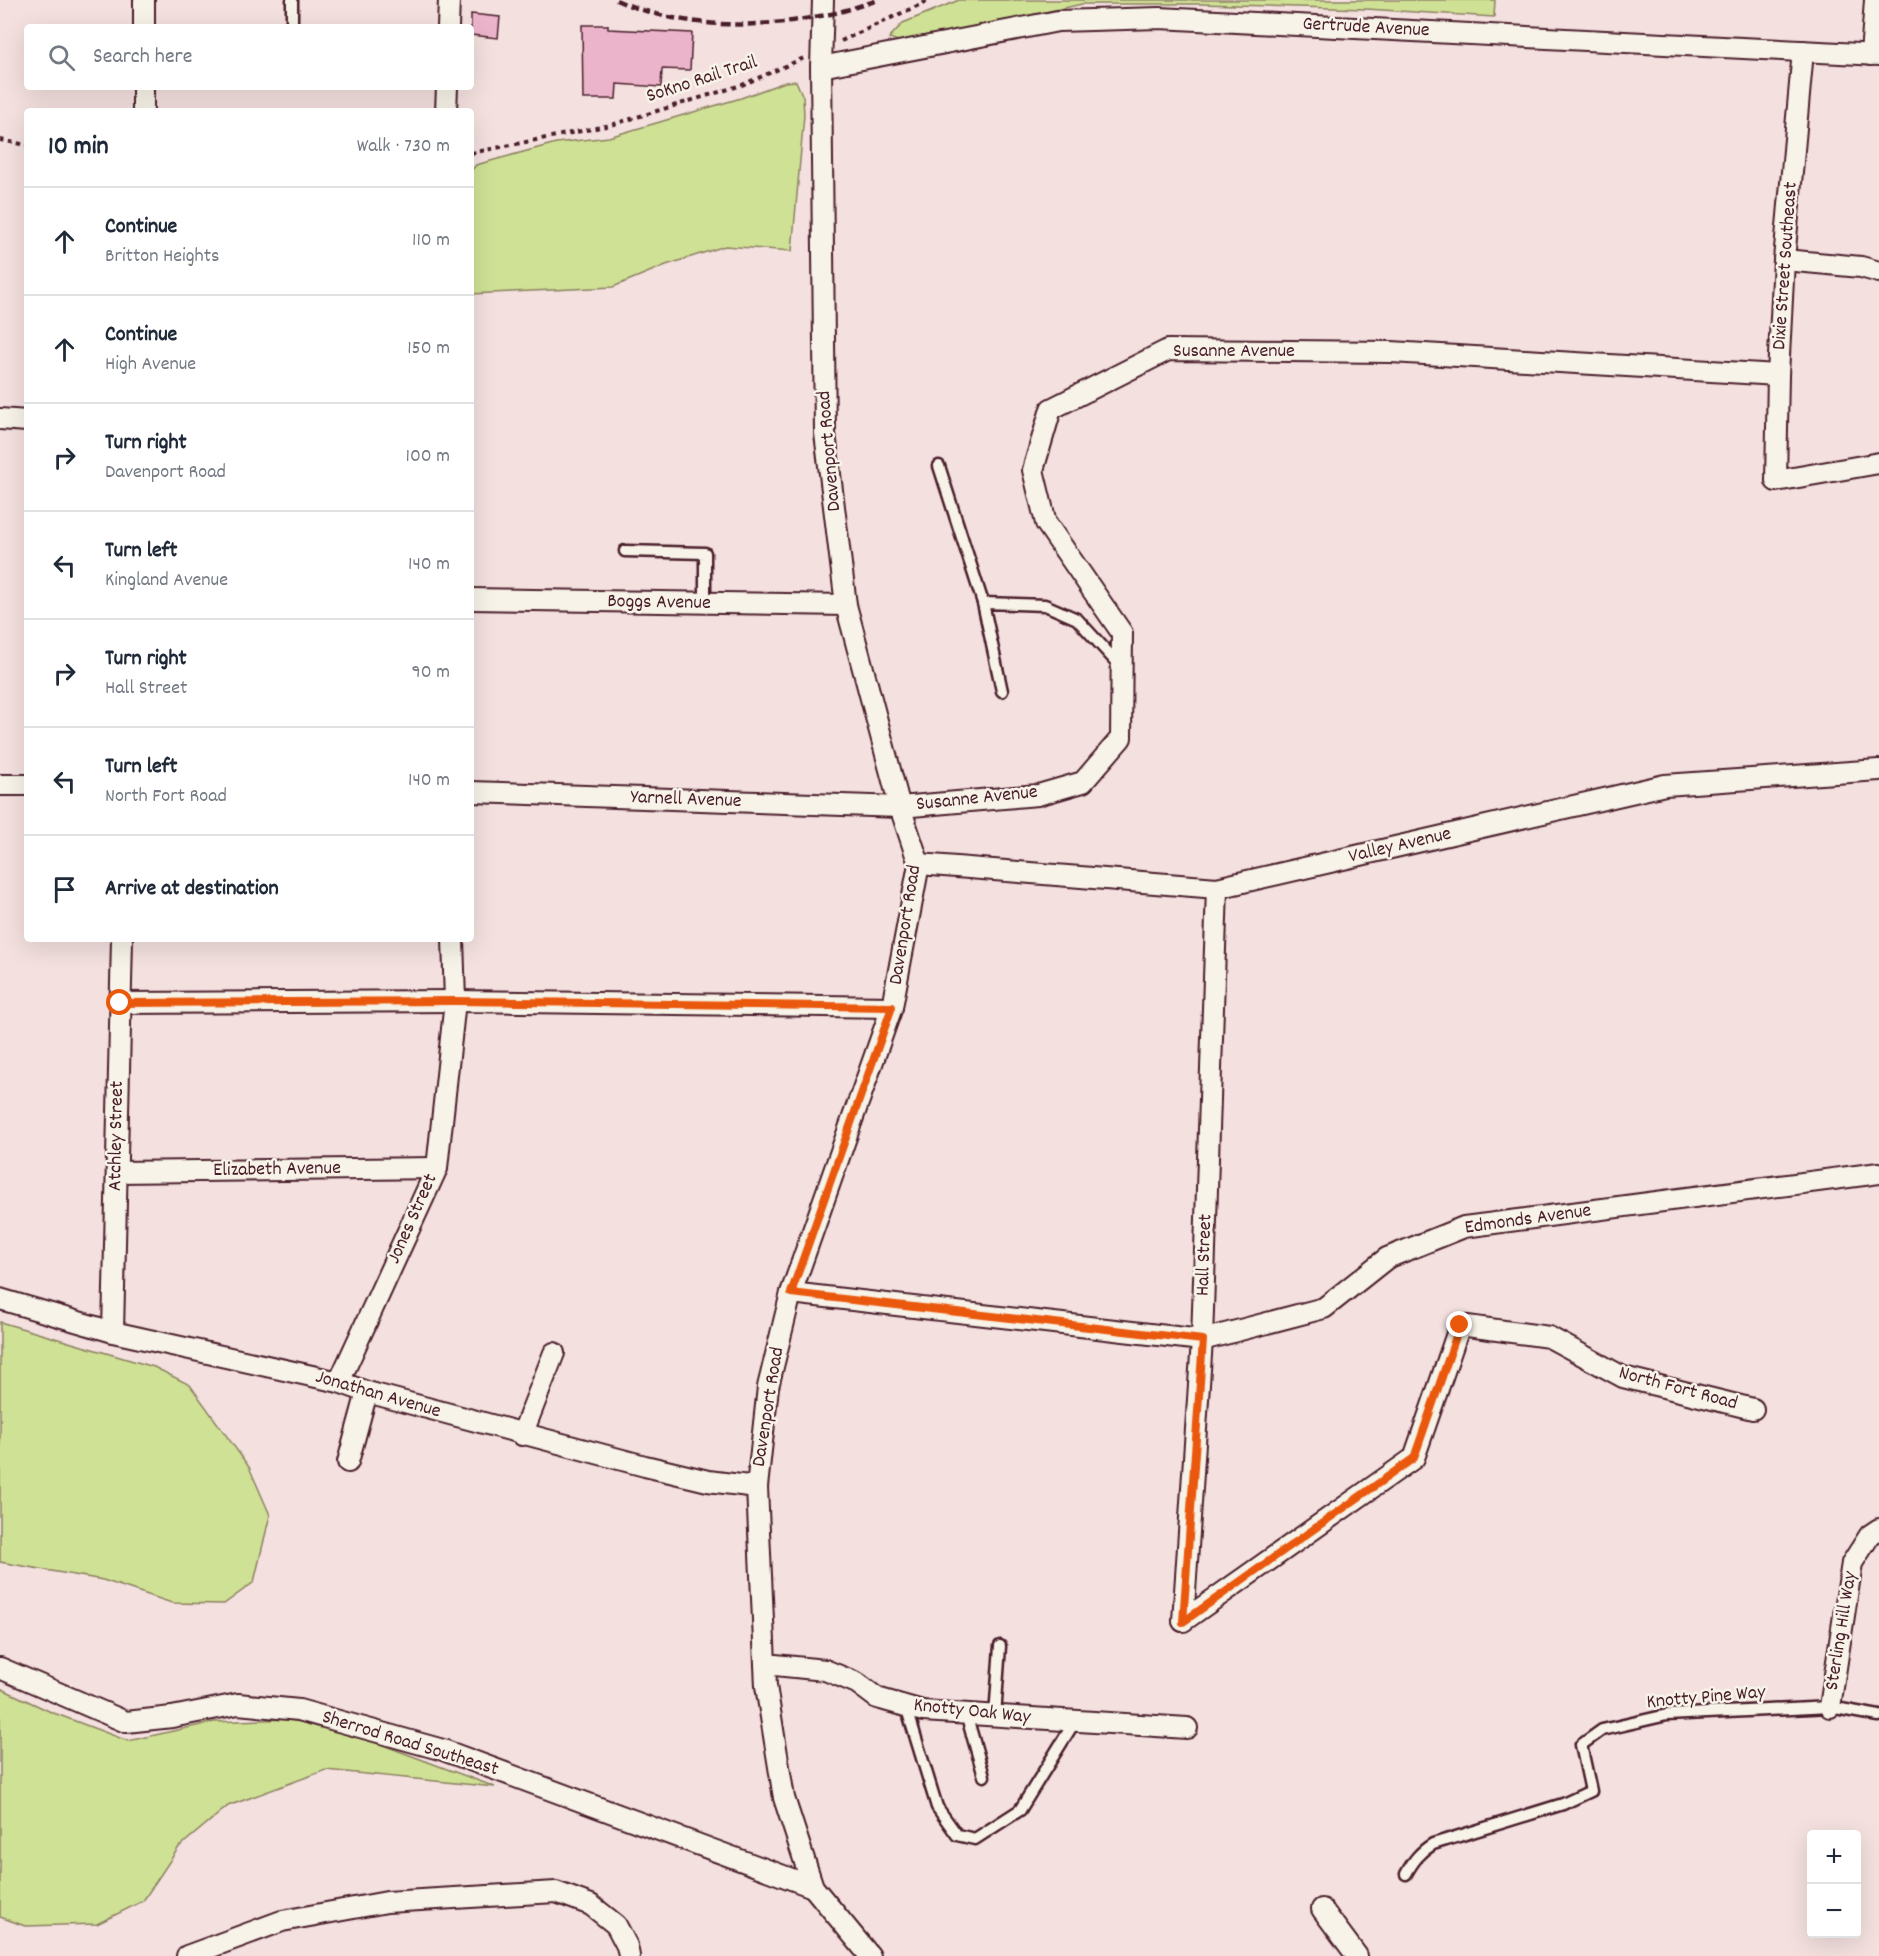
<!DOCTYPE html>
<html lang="en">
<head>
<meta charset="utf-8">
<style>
  body { margin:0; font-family:Dekko,sans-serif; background:#f6f6f7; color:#1f2937 }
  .controls { position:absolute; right:18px; bottom:18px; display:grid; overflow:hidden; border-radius:6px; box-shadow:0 6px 24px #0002 }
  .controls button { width:54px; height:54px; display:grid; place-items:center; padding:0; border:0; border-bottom:2px solid #e0e1e3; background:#fff; color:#1f2937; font:30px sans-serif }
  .stop { position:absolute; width:18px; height:18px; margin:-14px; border:4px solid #ea580c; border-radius:50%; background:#fff }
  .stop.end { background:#ea580c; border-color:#fff; box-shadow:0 2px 6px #0008 }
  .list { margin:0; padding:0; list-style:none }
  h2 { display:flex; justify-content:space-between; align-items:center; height:78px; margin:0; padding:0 24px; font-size:26px }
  h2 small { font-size:20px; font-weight:400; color:#747a83 }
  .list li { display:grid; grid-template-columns:39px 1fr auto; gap:18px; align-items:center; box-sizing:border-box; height:108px; padding:0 24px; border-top:2px solid #e0e1e3 }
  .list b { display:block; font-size:22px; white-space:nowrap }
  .list p { margin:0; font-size:20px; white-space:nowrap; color:#747a83 }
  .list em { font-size:20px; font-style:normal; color:#747a83 }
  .icon { flex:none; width:33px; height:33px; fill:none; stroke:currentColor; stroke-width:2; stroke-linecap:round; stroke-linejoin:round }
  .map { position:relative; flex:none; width:1879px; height:1956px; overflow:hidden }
  .search { position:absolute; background:#fff; box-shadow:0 6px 24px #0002; left:24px; top:24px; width:450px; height:66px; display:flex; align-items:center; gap:15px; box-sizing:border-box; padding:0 21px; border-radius:6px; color:#747a83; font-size:22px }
  .panel { position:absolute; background:#fff; box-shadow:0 6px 24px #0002; left:24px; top:108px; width:450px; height:834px; border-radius:6px }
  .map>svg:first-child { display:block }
  .green { fill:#cfe195; stroke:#8c8060; stroke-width:1.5 }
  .building { fill:#ebb4ca; stroke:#4a1f2b; stroke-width:1.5 }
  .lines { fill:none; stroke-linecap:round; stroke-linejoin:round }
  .service-casing { stroke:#4a1f2b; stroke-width:15 }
  .minor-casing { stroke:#4a1f2b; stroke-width:24 }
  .path { stroke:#4a1f2b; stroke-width:4; stroke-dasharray:4.5 4.5; stroke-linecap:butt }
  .service { stroke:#f7f3e8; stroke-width:10 }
  .minor { stroke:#f7f3e8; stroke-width:20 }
  .rail { stroke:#4a1f2b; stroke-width:4.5; stroke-dasharray:9 4.5; stroke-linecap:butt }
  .route { stroke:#ea580c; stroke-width:8 }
  .labels { text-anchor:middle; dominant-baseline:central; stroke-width:5; stroke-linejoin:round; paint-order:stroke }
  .street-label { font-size:20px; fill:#4a1f2b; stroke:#f7f3e8 }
</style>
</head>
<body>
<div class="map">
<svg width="1879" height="1956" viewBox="0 0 1879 1956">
  <rect width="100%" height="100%" fill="#f3e0df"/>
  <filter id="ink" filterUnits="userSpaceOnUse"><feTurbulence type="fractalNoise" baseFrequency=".0167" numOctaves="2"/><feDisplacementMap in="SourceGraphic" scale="12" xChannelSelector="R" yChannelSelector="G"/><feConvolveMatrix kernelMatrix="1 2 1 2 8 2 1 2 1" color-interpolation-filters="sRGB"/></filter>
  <g filter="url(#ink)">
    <!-- green -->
    <g class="green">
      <path d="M959,0H1495L1494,17L1366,9L1201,4H1082L904,43L889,38L903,23Z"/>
      <path d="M796,81L803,97L804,115L792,251L725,246L666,265L613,287L471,294V171L476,165L556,143L609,137L741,98L785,82Z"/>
      <path d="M0,1322L154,1367L190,1385L249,1467L270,1515L254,1582L224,1604L172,1603L103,1580L0,1562Z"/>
      <path d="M0,1688L51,1712L128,1741L214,1722L287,1719L356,1735L495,1787L326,1770L228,1806L179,1847L143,1901L97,1924L25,1926L0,1917Z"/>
    </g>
    <!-- building -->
    <g class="building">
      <path d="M471,14L500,17L498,38L471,35Z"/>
      <path d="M582,25H608V29L692,33L690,70L662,69L661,87L617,84L616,99H583Z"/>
    </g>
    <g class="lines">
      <defs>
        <g id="service">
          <path d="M292,0V27"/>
          <path d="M939,466L983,603"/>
          <path d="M625,551L705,553V604"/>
          <path d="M1002,691L983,603L1045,605L1077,619L1122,668"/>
          <path d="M906,1706L937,1807L957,1835L975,1839L1020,1810L1075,1721"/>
          <path d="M966,1714L984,1776"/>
          <path d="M995,1716L1000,1646"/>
          <path d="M1406,1874C1413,1861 1420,1852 1433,1844L1563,1804L1591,1791L1581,1745L1602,1730L1667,1715L1830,1707L1879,1716"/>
        </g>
        <g id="minor">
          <path d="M823,0L821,67L825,433L846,605L900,807L919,864L892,1007L791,1293L768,1387L757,1487L766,1686L784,1798L813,1887L870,1956"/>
          <path d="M144,27V0"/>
          <path d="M448,27L449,0"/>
          <path d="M1803,51L1784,260L1778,375L1776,481L1879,463"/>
          <path d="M1871,55L1875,0"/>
          <path d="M821,67L1058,21L1159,18L1879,55"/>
          <path d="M143,111V87"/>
          <path d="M446,111L447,87"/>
          <path d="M1784,260L1861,267L1879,272"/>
          <path d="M0,419L27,421"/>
          <path d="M471,599L846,605"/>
          <path d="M0,785H27"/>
          <path d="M471,792L900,807L1038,795L1083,782L1121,738L1122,633L1046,523L1033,470L1051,409L1168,350L1391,352L1778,375"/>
          <path d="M919,864L1217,888L1665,785L1879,770"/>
          <path d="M120,1003L455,1001L892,1007"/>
          <path d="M117,1172L437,1168"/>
          <path d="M791,1293L1202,1340L1324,1308L1387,1258L1464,1227L1879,1173"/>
          <path d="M0,1299L113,1332L339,1382L367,1392L645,1466L708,1481L757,1487"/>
          <path d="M113,1332L122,939"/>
          <path d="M339,1382L437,1168L455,1001L453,939"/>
          <path d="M522,1435L554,1353"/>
          <path d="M348,1462L367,1392"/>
          <path d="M1183,1621L1202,1340L1217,888"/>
          <path d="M1183,1621L1414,1458L1460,1325L1549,1337L1623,1377L1753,1409"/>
          <path d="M765,1664L825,1670L857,1683L877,1698L923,1711L1187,1728"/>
          <path d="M0,1668L126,1722L172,1717L238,1704L299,1710L443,1750L813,1887"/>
          <path d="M1830,1707L1852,1563L1870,1535L1879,1529"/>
          <path d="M1322,1909L1357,1956"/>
          <path d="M187,1956L282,1921L387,1902L556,1892L591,1905L616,1925L627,1946L629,1956"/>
        </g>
      </defs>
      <!-- service casing -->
      <use href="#service" class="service-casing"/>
      <!-- minor casing -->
      <use href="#minor" class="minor-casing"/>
      <!-- path -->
      <g class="path">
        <path d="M841,41L930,0"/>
        <path d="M0,140L27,145"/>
        <path d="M471,153L611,125L742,85L804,58"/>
      </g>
      <!-- service -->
      <use href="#service" class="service"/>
      <!-- minor -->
      <use href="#minor" class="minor"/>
      <!-- rail -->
      <path class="rail" d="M616,0C680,28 753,30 820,16C840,13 859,6 878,0"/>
    </g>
  </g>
  <g class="lines" filter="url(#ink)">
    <!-- route -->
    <path class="route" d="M120,1003L455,1001L892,1007L791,1293L1203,1340L1183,1622L1414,1458L1460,1325"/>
  </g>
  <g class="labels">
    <!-- street labels -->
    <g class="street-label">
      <text transform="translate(1366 28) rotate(3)">Gertrude Avenue</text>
      <text transform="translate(702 80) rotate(-18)">SoKno Rail Trail</text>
      <text transform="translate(1786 266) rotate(-86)">Dixie Street Southeast</text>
      <text x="1234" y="352">Susanne Avenue</text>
      <text transform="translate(830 451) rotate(-95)">Davenport Road</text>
      <text transform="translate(659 603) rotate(1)">Boggs Avenue</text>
      <text transform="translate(977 799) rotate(-6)">Susanne Avenue</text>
      <text transform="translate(686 800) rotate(2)">Yarnell Avenue</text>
      <text transform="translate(1400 846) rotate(-13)">Valley Avenue</text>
      <text transform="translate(906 925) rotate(-81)">Davenport Road</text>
      <text transform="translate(117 1136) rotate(-89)">Atchley Street</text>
      <text transform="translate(277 1170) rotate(-1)">Elizabeth Avenue</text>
      <text transform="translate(413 1219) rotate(-66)">Jones Street</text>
      <text transform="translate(1528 1220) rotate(-8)">Edmonds Avenue</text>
      <text transform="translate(1205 1255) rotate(-88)">Hall Street</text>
      <text transform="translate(1678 1389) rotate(15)">North Fort Road</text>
      <text transform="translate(378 1395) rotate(16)">Jonathan Avenue</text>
      <text transform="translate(769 1407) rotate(-81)">Davenport Road</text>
      <text transform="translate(1842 1631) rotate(-81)">Sterling Hill Way</text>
      <text transform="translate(1706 1698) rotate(-5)">Knotty Pine Way</text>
      <text transform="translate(972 1712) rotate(6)">Knotty Oak Way</text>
      <text transform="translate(410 1744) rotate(17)">Sherrod Road Southeast</text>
    </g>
  </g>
</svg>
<div class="controls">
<button>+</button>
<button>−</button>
</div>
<div class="stop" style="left:120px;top:1003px"></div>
<div class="stop end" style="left:1460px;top:1325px"></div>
<div class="search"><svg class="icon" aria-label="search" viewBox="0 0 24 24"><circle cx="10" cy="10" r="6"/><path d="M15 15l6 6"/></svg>Search here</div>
<section class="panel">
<h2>10 min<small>Walk · 730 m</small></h2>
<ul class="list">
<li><svg class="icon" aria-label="ahead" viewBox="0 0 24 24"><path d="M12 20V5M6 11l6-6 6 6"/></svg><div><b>Continue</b><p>Britton Heights</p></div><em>110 m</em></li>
<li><svg class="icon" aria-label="ahead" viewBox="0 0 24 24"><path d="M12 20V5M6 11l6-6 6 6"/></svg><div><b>Continue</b><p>High Avenue</p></div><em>150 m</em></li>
<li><svg class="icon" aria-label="right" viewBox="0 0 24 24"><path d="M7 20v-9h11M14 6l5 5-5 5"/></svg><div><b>Turn right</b><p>Davenport Road</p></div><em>100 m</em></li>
<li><svg class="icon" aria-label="left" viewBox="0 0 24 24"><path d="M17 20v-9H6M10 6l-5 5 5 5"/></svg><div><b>Turn left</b><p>Kingland Avenue</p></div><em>140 m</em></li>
<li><svg class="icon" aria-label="right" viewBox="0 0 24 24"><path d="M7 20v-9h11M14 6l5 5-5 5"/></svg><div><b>Turn right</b><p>Hall Street</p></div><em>90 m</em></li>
<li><svg class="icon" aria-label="left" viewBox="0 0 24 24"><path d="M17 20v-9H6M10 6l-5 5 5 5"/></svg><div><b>Turn left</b><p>North Fort Road</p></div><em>140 m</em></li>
<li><svg class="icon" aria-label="arrive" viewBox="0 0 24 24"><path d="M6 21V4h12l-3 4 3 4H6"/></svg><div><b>Arrive at destination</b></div></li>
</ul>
</section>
</div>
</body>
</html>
